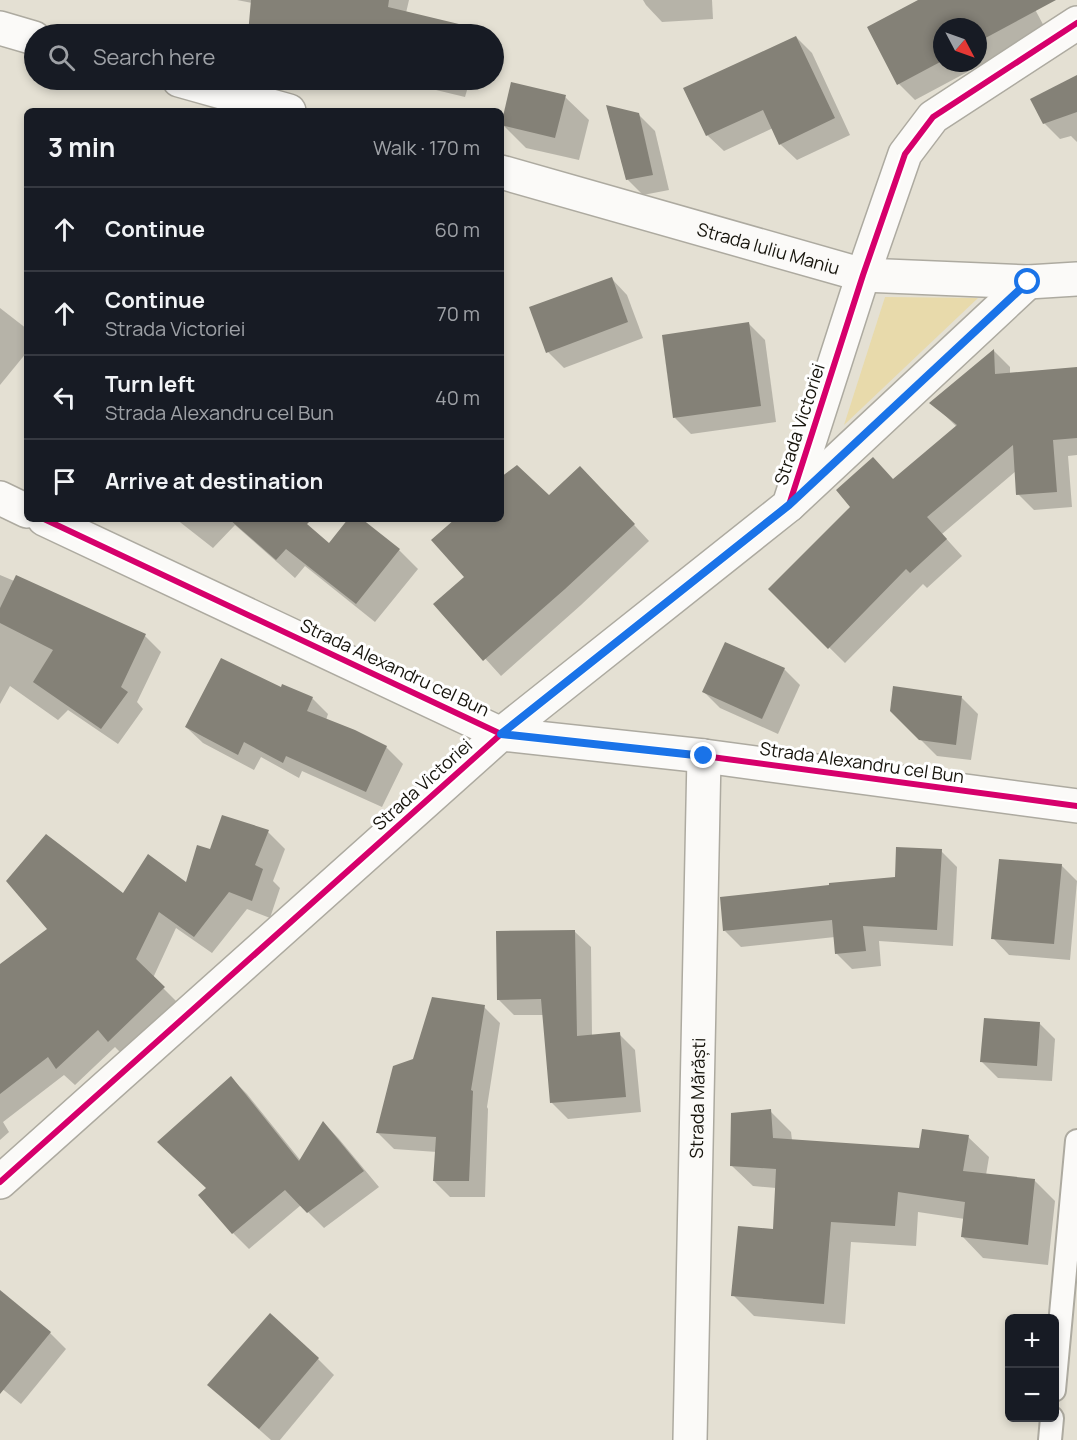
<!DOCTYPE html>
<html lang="en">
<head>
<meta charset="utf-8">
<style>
  body { margin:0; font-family:Manrope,sans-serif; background:#242831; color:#f1f3f6 }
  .controls { position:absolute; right:18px; bottom:18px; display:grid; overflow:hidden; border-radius:9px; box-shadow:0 3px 9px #0003 }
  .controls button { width:54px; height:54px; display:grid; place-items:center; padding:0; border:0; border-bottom:2px solid #363941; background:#171b24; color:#f1f3f6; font:30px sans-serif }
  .compass { position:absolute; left:933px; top:18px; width:54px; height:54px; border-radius:50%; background:#171b24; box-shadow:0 3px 9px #0003; rotate:131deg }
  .stop { position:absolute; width:18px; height:18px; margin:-14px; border:4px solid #1a73e8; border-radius:50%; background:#fff }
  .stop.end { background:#1a73e8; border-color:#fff; box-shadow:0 2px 6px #0008 }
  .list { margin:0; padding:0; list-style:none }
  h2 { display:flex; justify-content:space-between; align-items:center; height:78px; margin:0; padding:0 24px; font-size:26px }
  h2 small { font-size:20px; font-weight:400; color:#9ea1a6 }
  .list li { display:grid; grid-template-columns:39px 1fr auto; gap:18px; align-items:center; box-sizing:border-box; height:84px; padding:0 24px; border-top:2px solid #363941 }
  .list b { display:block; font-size:22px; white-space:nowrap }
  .list p { margin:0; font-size:20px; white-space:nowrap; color:#9ea1a6 }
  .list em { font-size:20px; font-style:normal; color:#9ea1a6 }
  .icon { flex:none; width:33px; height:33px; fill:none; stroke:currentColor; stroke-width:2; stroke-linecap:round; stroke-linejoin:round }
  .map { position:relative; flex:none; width:1077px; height:1440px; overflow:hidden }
  .search { position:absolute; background:#171b24; box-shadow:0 3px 9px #0003; left:24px; top:24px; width:480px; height:66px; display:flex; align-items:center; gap:15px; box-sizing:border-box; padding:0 21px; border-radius:33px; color:#9ea1a6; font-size:22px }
  .panel { position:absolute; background:#171b24; box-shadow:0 3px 9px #0003; left:24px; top:108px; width:480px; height:414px; border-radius:9px }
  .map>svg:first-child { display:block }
  .green { fill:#e8daab }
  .shadow { fill:#0003; fill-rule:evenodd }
  .building { fill:#848177 }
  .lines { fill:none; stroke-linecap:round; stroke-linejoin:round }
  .service-casing { stroke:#adaaa0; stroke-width:26 }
  .minor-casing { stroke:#adaaa0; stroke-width:36 }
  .tertiary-casing { stroke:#adaaa0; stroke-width:36 }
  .service { stroke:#fbfaf8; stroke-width:22 }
  .minor { stroke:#fbfaf8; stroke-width:33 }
  .tertiary { stroke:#fbfaf8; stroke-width:33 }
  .cycleway-casing { stroke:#fff; stroke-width:10 }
  .cycleway { stroke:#d6006c; stroke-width:6 }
  .route { stroke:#1a73e8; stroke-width:8 }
  .labels { text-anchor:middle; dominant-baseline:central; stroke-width:6; stroke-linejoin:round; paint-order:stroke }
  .street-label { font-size:18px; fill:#16140c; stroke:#fff }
</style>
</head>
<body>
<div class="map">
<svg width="1077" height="1440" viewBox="0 0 1077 1440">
  <rect width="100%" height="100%" fill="#e4e0d3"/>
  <!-- green -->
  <path class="green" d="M885,297L978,298L844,425Z"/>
  <!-- shadow -->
  <g class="shadow">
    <path d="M237,0H409L406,13L463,27L470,34H250L252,3Z"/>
    <path d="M643,0H712L713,19L662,22L646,5Z"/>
    <path d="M921,0H1030L1046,30L915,100L899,84ZM942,27H978V63H942Z"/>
    <path d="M796,37L812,53L850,135L797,160L780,144L773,128L724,151L707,135Z"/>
    <path d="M1077,77V142L1071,136L1060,139L1044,123Z"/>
    <path d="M403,80H470L465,97L407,83Z"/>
    <path d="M565,97L589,120L579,160L526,148L502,124Z"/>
    <path d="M638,114L655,131L669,190L643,195L627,179Z"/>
    <path d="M611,278L627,295L643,338L564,368L548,352Z"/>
    <path d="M0,308L27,329V352L0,385Z"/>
    <path d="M749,324L765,340L776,422L691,434L675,418Z"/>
    <path d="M994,351L1010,367V374L1077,369V455L1068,456L1072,507L1034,510L1018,494L1016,471L942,534L962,556L927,588L923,584L845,663L770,589L894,480L957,427L932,403Z"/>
    <path d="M501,479L549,497L596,484L649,541L581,605L501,676L436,604L466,577L457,519H501Z"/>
    <path d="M176,519H300L329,545L350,519H359L399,550L418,569L375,622L305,566L295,578L235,525L213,548Z"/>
    <path d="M0,575L145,636L161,652L137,702L143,709L118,744L68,710L58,720L10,686L0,704Z"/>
    <path d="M784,669L800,685L778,734L720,708L704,692Z"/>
    <path d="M281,689L312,698L328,714L326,720L355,731L386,747L403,764L382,807L302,771L299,778L261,757L254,770L203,743L186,727Z"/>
    <path d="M962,698L978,714L971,760L937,756L891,710Z"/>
    <path d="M268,832L285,849L273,881L280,888L270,918L247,909L212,953L176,928L153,978L181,1006L126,1058L115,1047L75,1085L64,1075L3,1122L9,1132L0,1140V966L123,895L187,884L211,850Z"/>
    <path d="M941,851L957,867L953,946L879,941L881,966L852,969L836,953L835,937L741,947L725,931L896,878Z"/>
    <path d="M1061,865L1077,881L1070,960L1009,955L993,938Z"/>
    <path d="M574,931L591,947L592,1036L619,1034L635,1050L641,1112L568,1119L552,1103L544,1015H514L498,999Z"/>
    <path d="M484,1007L500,1023L487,1107L488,1109L485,1197H450L434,1181L437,1152L394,1149L378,1133L414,1060Z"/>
    <path d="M1039,1023L1055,1039L1052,1081L998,1078L982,1062Z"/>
    <path d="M231,1078L247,1094L301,1161L324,1123L339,1139L379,1187L324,1228L301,1205L249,1249L233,1233Z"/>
    <path d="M770,1111L791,1132L792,1140L921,1150L968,1137L989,1157L986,1175L1034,1180L1055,1201L1048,1265L983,1258L963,1237L965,1219L918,1212L916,1246L851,1242L845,1324L754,1316L733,1295L774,1231L776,1188L753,1186L732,1166Z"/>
    <path d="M0,1292L50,1333L66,1349L21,1404L0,1387Z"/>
    <path d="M318,1359L334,1375L280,1440H271L209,1385Z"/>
  </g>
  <!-- building -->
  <g class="building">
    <path d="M251,0H389L388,7L463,25L461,34H248Z"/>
    <path d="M918,0H1056L978,42V27H942V61L897,85L867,27Z"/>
    <path d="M796,36L835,118L779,145L763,110L706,136L683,88Z"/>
    <path d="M1077,75V112L1043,124L1030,99Z"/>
    <path d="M511,82L566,95L555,138L501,125Z"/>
    <path d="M606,105L639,113L653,175L626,180Z"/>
    <path d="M612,277L628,322L546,353L529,307Z"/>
    <path d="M749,322L761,406L673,418L662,335Z"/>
    <path d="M994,349L995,374L1077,367V438L1053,440L1057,492L1016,495L1013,445L927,517L947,539L910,573L906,569L828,649L768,589L850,507L836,490L873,457L893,479L957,425L929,403Z"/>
    <path d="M517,465L549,495L580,466L635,524L565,589L483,661L433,604L464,577L431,540L455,519H501V477Z"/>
    <path d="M229,519H312L307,524L329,543L348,519H362L400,549L356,604L286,549L276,560Z"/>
    <path d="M16,575L146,634L121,687L128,692L101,729L33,682L53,650L0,623V608Z"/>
    <path d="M725,642L785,668L762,719L702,692Z"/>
    <path d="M221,658L281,687L282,684L313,697L307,711L355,730L387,746L366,792L286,756L283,763L244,742L238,755L185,727Z"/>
    <path d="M893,686L962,696L956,745L919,740L890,711Z"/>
    <path d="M222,815L269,830L255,865L263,869L252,901L229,892L194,937L159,912L136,959L165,987L108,1042L98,1030L56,1069L48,1057L0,1094V964L47,929L6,881L46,834L123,893L148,854L186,882L197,845L210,849Z"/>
    <path d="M896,847L942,849L937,930L863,926L866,951L835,954L832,920L723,931L720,897L829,885V883L895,877Z"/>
    <path d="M999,859L1062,864L1054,944L991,939Z"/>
    <path d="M575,930L577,1036L620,1032L626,1097L550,1103L541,999L497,1000L496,931Z"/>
    <path d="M432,997L485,1005L471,1090L473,1091L469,1181H433L436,1137L376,1133L393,1066L413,1059Z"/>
    <path d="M984,1018L1040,1022L1037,1066L980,1062Z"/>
    <path d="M231,1076L299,1161L323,1121L364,1171L307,1213L285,1190L232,1234L198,1195L206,1188L157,1142Z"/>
    <path d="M771,1109L773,1138L919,1148L922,1129L969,1135L963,1171L1035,1179L1028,1245L961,1237L965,1202L898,1192L895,1226L831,1222L824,1304L731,1296L738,1226L773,1229L776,1169L730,1166L731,1113Z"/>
    <path d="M0,1290L51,1332L0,1394Z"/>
    <path d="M270,1313L319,1358L259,1429L207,1385Z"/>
  </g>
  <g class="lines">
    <defs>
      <g id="service">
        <path d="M1054,1390L1077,1141"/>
        <path d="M1050,1440L1052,1418"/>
      </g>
      <g id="minor">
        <path d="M0,28L34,38"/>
        <path d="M179,80L289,111"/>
        <path id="s1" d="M501,172L863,275L1028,282L1077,279"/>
        <path d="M0,498L27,511"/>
        <path d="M789,505L1028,282"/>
        <path d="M44,519L501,734L704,756L1077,806"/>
        <path id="s2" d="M690,1440L704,756"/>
      </g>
      <path id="tertiary" d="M0,1182L501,734L789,505L863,275L905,154L933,117L1077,23"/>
    </defs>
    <!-- service casing -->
    <use href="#service" class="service-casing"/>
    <!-- minor casing -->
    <use href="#minor" class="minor-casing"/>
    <!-- tertiary casing -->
    <use href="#tertiary" class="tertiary-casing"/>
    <!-- service -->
    <use href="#service" class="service"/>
    <!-- minor -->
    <use href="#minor" class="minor"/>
    <!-- tertiary -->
    <use href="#tertiary" class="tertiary"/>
    <defs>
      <g id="cycleway">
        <path d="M44,519L501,734L704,756L1077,806"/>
        <path d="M0,1182L501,734L789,505L863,275L905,154L933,117L1077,23"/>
      </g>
    </defs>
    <!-- cycleway casing -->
    <use href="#cycleway" class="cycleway-casing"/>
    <!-- cycleway -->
    <use href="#cycleway" class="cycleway"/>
  </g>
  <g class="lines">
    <!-- route -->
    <path class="route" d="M704,756L501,734L789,505L1028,282"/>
  </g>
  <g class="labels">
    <!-- street labels -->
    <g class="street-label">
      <text stroke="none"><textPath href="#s1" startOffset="278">Strada Iuliu Maniu</textPath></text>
      <text transform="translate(799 424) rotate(-72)">Strada Victoriei</text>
      <text transform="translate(395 667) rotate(25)">Strada Alexandru cel Bun</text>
      <text transform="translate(862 762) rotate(8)">Strada Alexandru cel Bun</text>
      <text transform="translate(422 784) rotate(-42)">Strada Victoriei</text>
      <text stroke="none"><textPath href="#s2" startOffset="342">Strada Mărăști</textPath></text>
    </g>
  </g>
</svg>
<div class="controls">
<button>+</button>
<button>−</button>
</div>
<svg class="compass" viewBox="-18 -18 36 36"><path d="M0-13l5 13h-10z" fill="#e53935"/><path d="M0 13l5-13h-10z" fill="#9ea1a6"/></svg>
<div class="stop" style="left:1028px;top:282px"></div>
<div class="stop end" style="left:704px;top:756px"></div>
<div class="search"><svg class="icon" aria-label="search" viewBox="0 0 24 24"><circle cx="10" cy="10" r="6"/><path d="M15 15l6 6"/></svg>Search here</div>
<section class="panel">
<h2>3 min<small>Walk · 170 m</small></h2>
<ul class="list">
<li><svg class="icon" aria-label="ahead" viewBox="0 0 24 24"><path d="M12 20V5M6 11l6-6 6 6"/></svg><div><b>Continue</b></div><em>60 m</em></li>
<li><svg class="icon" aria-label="ahead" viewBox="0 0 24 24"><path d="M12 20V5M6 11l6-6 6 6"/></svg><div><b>Continue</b><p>Strada Victoriei</p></div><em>70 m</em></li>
<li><svg class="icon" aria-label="left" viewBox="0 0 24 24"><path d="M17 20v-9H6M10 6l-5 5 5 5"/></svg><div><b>Turn left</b><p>Strada Alexandru cel Bun</p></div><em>40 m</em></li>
<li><svg class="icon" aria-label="arrive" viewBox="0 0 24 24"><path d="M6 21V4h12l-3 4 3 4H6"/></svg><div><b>Arrive at destination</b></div></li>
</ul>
</section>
</div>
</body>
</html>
